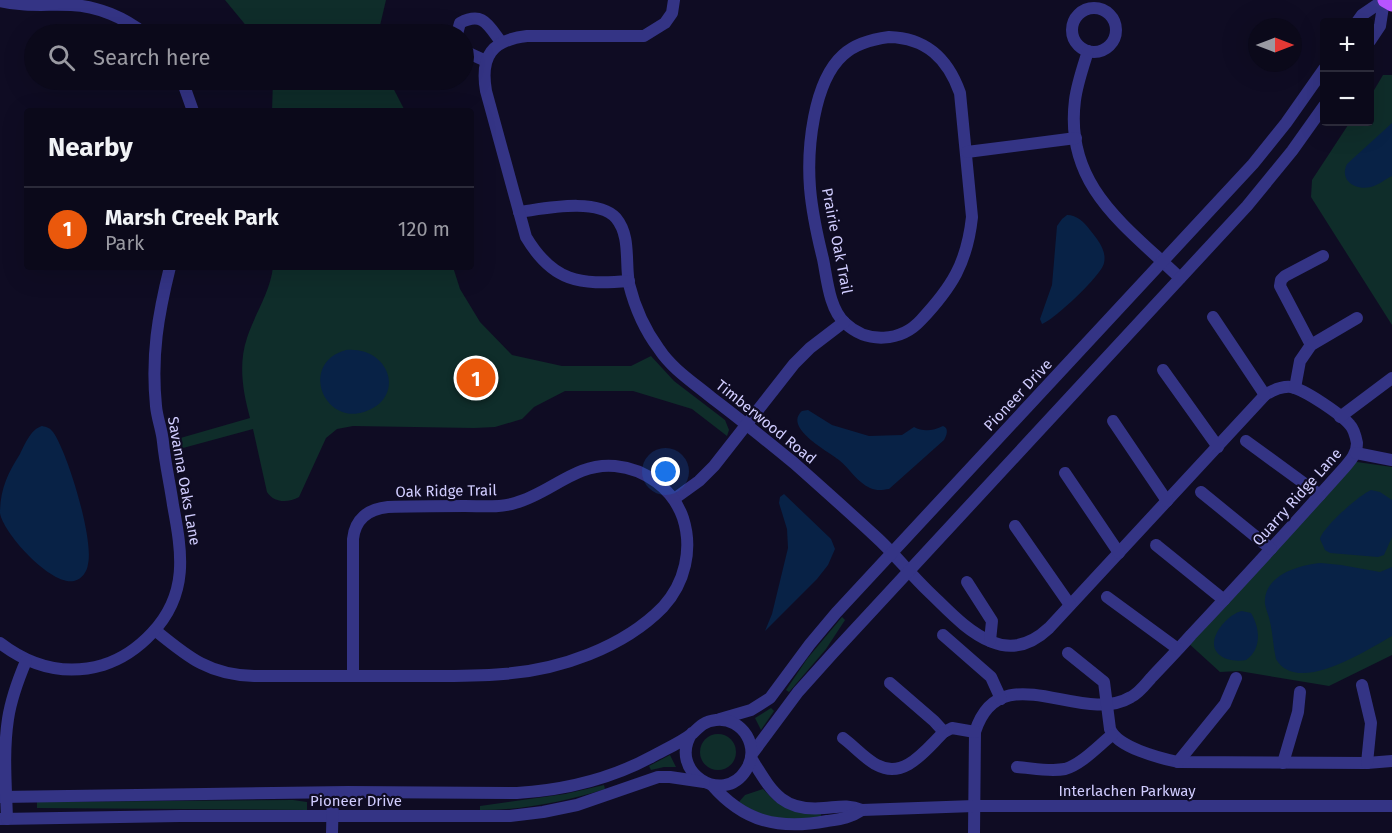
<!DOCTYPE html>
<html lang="en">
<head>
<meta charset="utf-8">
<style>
  body { margin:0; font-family:"Fira Sans",sans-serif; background:#191727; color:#f1f3f6 }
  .controls { position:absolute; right:18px; top:18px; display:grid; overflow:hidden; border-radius:6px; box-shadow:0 6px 24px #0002 }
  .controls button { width:54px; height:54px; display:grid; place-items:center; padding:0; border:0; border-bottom:2px solid #2b2a39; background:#0b091a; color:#f1f3f6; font:30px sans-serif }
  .compass { position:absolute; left:1248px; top:18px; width:54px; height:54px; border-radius:50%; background:#0b091a; box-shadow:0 6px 24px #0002; rotate:90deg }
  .you { position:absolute; left:666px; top:472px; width:21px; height:21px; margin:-15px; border:4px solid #fff; border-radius:50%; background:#1a73e8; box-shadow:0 0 0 9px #1a73e833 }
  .badge { display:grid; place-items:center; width:39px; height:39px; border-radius:50%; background:#ea580c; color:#fff; font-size:20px; font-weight:700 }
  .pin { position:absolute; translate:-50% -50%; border:3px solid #fff; box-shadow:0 2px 6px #0006 }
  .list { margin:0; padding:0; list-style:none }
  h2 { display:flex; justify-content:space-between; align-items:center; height:78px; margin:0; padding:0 24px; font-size:26px }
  h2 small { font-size:20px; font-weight:400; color:#9a9aa2 }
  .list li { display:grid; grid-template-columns:39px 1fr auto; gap:18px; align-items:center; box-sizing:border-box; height:84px; padding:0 24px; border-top:2px solid #2b2a39 }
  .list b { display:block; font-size:22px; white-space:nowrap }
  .list p { margin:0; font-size:20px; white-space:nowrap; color:#9a9aa2 }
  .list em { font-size:20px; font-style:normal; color:#9a9aa2 }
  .icon { flex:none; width:33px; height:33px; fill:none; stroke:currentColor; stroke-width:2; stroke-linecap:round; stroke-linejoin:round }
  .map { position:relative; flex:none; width:1392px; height:833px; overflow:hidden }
  .search { position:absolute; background:#0b091a; box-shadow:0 6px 24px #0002; left:24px; top:24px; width:450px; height:66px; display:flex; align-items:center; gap:15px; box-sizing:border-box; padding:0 21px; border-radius:33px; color:#9a9aa2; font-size:22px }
  .panel { position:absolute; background:#0b091a; box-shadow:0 6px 24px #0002; left:24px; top:108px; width:450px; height:162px; border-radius:6px }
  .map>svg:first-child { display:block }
  .green { fill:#0f2d2a }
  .water { fill:#082246 }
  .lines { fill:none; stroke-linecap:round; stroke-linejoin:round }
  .minor { stroke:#343485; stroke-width:12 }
  .major { stroke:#b754ff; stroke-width:15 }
  .labels { text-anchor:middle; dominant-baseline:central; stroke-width:4.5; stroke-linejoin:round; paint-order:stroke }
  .street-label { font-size:15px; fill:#d1cdff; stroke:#0f0c23 }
</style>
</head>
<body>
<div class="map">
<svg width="1392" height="833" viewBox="0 0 1392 833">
  <rect width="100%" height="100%" fill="#0f0c23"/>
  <!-- green -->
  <g class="green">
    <path d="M225,0H386L378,34H253Z"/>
    <path d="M1383,75H1392V325L1311,197L1312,180L1350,122H1370V97Z"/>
    <path d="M273,80H389L405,111H272Z"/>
    <path d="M273,267H453L460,289L480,322L512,355L562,366H631L651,356L674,381L725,420L729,430L727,436L692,409L633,391H565L534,407L522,419L495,427L474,428L353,426L337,429L326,438L299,497C288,503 274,503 267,492L253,429L172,451L170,441L250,418C243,392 238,365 247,338C255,313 270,293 273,267Z"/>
    <path d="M1350,461L1392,467V655L1329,686L1239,671L1220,672L1186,641Z"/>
    <path d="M842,617L845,620L826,649L789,692L786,690L807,659Z"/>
    <path d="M771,708L774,711L761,730L755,718Z"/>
    <circle cx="718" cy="752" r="18"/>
    <path d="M670,755L676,767H664L651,770L649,766Z"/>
    <path d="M604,785L605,789C564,802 523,810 480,810V806L565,794Z"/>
    <path d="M763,789L776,802L821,813V817L809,820L770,818L738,803L745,795Z"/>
    <path d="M293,800L307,802V810L37,808V802Z"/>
  </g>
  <!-- water -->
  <g class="water">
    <path d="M1392,123V176C1385,179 1379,185 1371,187C1355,191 1339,180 1347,164Z"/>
    <path d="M1067,215C1077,215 1084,222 1090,230C1097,239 1107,250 1104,263C1102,275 1054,320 1042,324L1040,319L1052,285L1057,226L1062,219Z"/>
    <path d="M346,350C390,346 407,398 364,412C323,425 299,363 346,350Z"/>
    <path d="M808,410L832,425L869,436L902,435L914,427C923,432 933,431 943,426C949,428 947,435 944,440L889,489C882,490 877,491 870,488C857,482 850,469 839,460C828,451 783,428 802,411Z"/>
    <path d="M42,426C47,427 50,428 53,432C68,453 94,540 88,564C87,572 82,579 74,581C51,586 3,533 0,513C0,489 8,473 20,454C25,444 31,429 42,426Z"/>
    <path d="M1371,490L1380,492L1392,500V537L1384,555L1378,557L1330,553L1325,550L1320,539C1322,528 1359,495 1371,490Z"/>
    <path d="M784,494L831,539L835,549L828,565L817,579L765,631L772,614L788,548L787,529L779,503L780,497Z"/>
    <path d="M1321,563L1341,565L1380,572L1392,567V636C1367,650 1297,696 1276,659C1273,647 1273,634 1270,622C1269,616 1266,610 1265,604C1263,575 1299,565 1321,563Z"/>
    <path d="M1242,611L1251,613C1260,628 1262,649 1246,660C1240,661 1234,661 1227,659C1197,648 1226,614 1242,611Z"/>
  </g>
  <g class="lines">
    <!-- minor -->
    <g class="minor">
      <path d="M0,1C24,7 47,4 71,5C98,6 125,18 145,34"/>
      <circle cx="1094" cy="30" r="22"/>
      <path d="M1357,22L1362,15L1384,0"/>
      <path d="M457,34L460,23C483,11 488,25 501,42"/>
      <path d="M889,37C927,38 948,59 960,93L972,217C967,263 952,287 921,320C901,342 867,344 845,323C829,309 827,278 823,259C817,235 812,212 810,188C807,149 813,82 843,55C856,43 873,39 889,37Z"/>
      <path d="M1370,41L1380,26L1384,0"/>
      <path d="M464,51L486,61"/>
      <path d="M1088,51C1083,67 1077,84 1075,100C1064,186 1126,226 1180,278"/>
      <path d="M182,80L193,111"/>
      <path d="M967,152L1076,138"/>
      <path d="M519,212C543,209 597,197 616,218C631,236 625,262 629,284C635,308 644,329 659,349C672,369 694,383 712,398C740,419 767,441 794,463C821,487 848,511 875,536C894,553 910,574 928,591C948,610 967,632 992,642C1014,651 1033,643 1049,628L1265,395C1273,390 1281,386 1291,387C1304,389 1342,415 1350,425C1354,429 1356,438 1357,443C1357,453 1351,460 1345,467C1294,524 1243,580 1191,635C1178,650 1164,664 1151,678C1145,685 1139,693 1131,697C1081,727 1000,653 975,732L974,833"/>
      <path d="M629,281C579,285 553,282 526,237L486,91C480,56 492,40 527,36H644L665,23L672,13L674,0"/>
      <path d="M1213,317L1265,395"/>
      <path d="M1311,345L1280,286L1281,280L1285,276L1323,256"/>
      <path d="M1163,370L1218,447"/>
      <path d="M1295,388L1300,361L1311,345L1357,318"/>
      <path d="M1340,417L1392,378"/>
      <path d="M1113,421L1167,501"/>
      <path d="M1246,441L1320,495"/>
      <path d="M1356,453L1392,460"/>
      <path d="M1065,473L1119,553"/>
      <path d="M1201,492L1271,549"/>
      <path d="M674,499L699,481L714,466L794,364L810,348L844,322"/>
      <path d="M1015,526L1070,605"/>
      <path d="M1156,545L1224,600"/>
      <path d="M967,582L992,621L990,641"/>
      <path d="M1107,597L1178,649"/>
      <path d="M155,630C188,657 209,675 254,676C302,676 350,676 399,676C433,676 468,677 503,674C559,670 623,648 663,607C685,583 693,549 683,518C673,489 646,469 615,466C576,462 550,494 515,503C499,508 482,506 465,506C439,506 414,506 388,507C368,509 355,519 353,539V676"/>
      <path d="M943,635L991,677L1001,699"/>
      <path d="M0,643C30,666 65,676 103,665C122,659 138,648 152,633C189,594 182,553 173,505C170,484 165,463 163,442C162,430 157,418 156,406C151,356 158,315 170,267"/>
      <path d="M1068,653L1104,682L1110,729C1117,747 1159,758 1178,762L1367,763L1392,761"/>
      <path d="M890,683L934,721L944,732L952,728L975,732"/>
      <path d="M1362,685L1371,723L1367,763"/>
      <path d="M720,719L751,710L770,698L810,644L836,613L1253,164L1286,123L1324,69"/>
      <path d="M843,738C854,746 865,759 877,765C905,780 926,749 944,732"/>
      <path d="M752,754L798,692L833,653L1247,206L1292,151L1324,106"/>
      <path d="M751,758C771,790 781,812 824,808C838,807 848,804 862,810L974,806H1392"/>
      <path d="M1178,762L1225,704L1236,678"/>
      <path d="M1283,763L1298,712L1300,692"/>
      <path d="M1017,767C1032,768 1050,772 1065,769C1082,764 1098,746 1112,735"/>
      <path d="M712,785C744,822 779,830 827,821C840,819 850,818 862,810"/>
      <path d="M0,797L348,792L517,793C565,790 611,779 653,756C666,749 682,742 693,733C700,726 705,721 716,720C743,717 761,748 746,770C723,807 667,771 692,733"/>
      <path d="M0,819L180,816H510L543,812L577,805L658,777H670L704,782"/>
      <path d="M7,819C6,786 3,752 8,719C11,699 18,680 26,661"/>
      <path d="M332,833L333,793"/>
    </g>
    <!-- major -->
    <path class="major" d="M1385,0L1392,4"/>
  </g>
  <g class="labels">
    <!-- street labels -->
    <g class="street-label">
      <text transform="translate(837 241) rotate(79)">Prairie Oak Trail</text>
      <text transform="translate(1018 395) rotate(-47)">Pioneer Drive</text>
      <text transform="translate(766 422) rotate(39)">Timberwood Road</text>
      <text transform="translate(184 481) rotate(80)">Savanna Oaks Lane</text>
      <text transform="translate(446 491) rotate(-1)">Oak Ridge Trail</text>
      <text transform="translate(1297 497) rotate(-48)">Quarry Ridge Lane</text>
      <text x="1127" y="791">Interlachen Parkway</text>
      <text x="356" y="801">Pioneer Drive</text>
    </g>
  </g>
</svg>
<div class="controls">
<button>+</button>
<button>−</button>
</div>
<svg class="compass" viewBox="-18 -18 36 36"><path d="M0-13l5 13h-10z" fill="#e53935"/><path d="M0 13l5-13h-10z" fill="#9a9aa2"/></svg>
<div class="you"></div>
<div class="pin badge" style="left:476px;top:378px">1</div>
<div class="search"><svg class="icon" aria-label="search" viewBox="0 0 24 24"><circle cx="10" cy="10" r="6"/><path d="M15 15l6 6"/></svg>Search here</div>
<section class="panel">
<h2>Nearby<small></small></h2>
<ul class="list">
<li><span class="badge">1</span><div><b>Marsh Creek Park</b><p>Park</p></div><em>120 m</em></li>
</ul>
</section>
</div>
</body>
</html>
